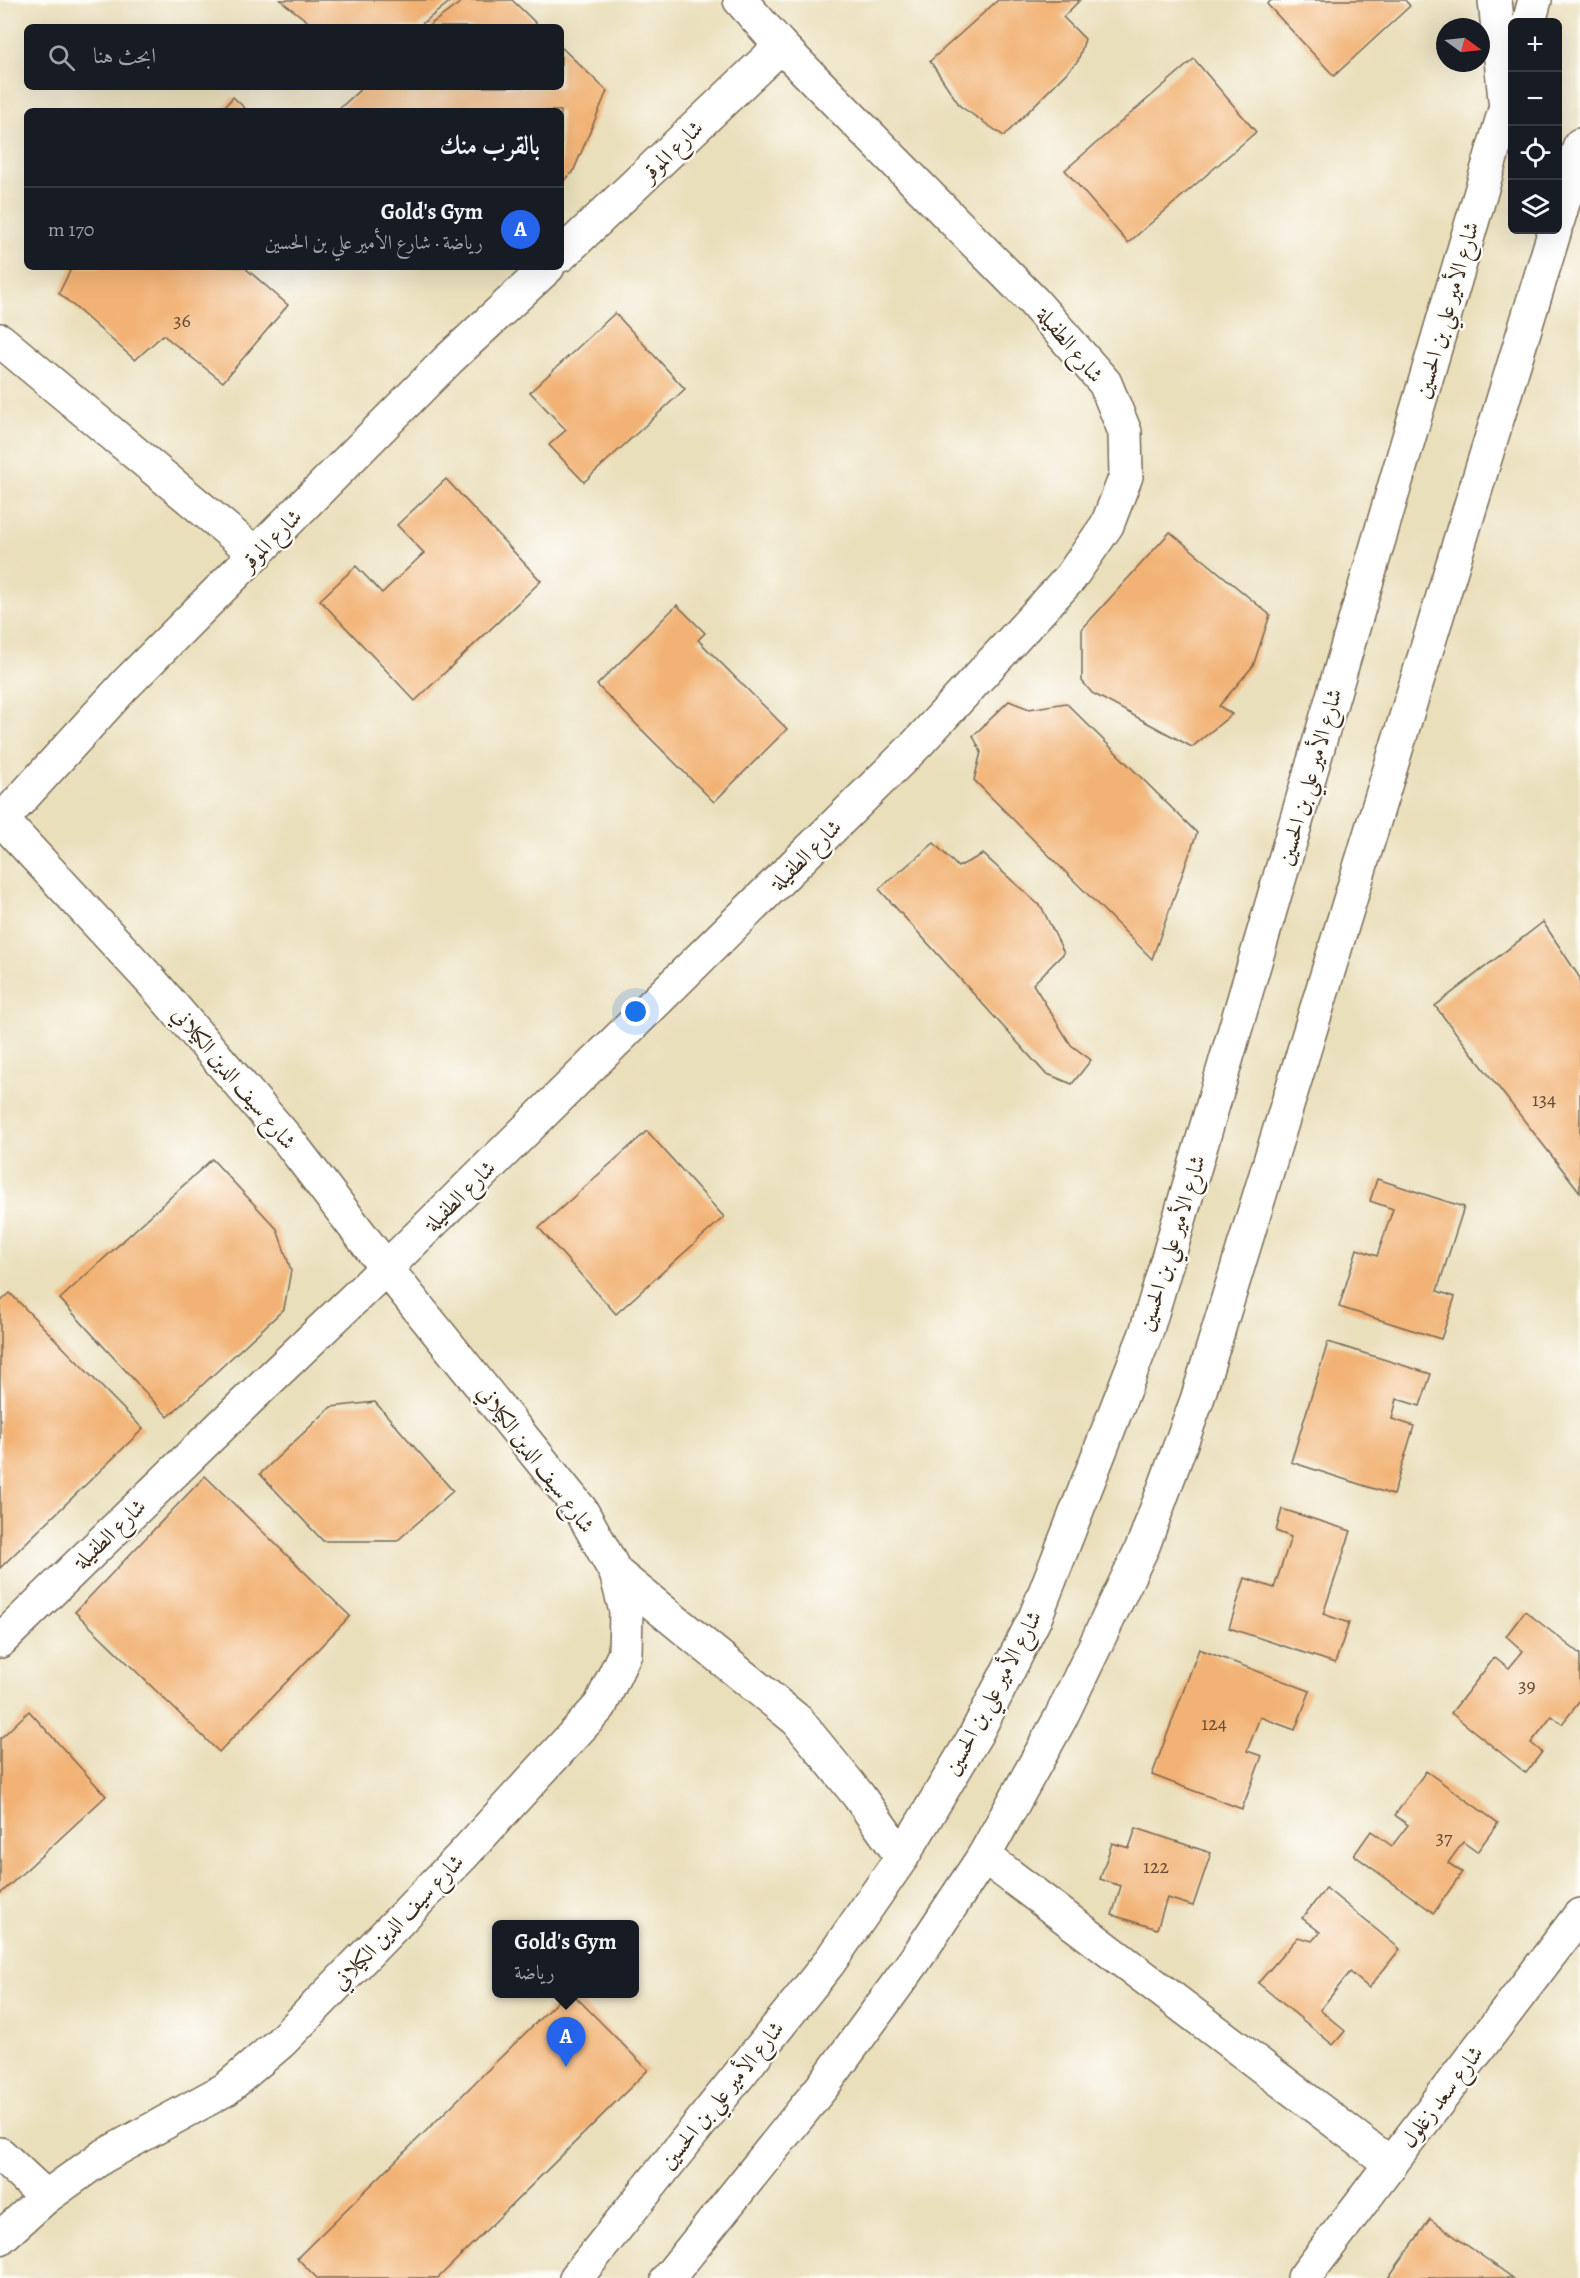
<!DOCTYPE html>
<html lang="ar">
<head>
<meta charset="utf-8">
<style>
  body { margin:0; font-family:Alegreya,Amiri,serif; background:#242831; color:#f1f3f6; direction:rtl }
  .controls { position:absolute; right:18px; top:18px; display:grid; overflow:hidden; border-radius:9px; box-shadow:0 6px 24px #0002 }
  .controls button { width:54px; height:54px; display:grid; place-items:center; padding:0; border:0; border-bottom:2px solid #363941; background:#171b24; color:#f1f3f6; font:30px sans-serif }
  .compass { position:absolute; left:1436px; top:18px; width:54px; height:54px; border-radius:50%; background:#171b24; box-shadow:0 6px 24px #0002; rotate:105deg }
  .you { position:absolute; left:636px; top:1012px; width:21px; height:21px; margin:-15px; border:4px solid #fff; border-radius:50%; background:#1a73e8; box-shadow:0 0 0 9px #1a73e833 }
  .badge { display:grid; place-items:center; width:39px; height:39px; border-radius:50%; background:#2563eb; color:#fff; font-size:20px; font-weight:700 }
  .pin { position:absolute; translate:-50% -50px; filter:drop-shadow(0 2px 3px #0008) }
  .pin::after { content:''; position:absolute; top:32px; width:21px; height:18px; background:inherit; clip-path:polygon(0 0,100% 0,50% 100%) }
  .popup { position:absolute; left:492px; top:1920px; width:147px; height:78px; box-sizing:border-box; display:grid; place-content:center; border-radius:9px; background:#171b24; filter:drop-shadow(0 2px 4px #0005); font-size:20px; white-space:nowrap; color:#9ea1a6 }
  .popup b { font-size:22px; color:#f1f3f6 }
  .popup::after { content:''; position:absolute; left:50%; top:100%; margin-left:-12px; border:12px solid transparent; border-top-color:#171b24 }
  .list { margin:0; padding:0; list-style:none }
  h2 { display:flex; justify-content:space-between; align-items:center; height:78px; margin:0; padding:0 24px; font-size:26px }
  h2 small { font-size:20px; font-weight:400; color:#9ea1a6 }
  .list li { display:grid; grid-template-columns:39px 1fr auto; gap:18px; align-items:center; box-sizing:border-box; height:84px; padding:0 24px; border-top:2px solid #363941 }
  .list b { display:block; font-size:22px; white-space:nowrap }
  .list p { margin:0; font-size:20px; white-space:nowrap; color:#9ea1a6 }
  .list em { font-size:20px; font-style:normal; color:#9ea1a6 }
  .icon { flex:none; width:33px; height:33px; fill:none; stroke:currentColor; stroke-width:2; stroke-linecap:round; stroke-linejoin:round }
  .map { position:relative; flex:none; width:1580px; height:2278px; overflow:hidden; direction:ltr }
  .search { position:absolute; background:#171b24; box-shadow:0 6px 24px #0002; left:24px; top:24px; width:540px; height:66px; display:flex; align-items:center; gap:15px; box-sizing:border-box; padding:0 21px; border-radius:9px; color:#9ea1a6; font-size:22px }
  .panel { position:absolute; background:#171b24; box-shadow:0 6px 24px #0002; left:24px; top:108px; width:540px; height:162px; border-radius:9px; direction:rtl }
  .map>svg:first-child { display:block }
  .building { fill:#f2b275 }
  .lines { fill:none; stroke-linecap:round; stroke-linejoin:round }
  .street-casing { stroke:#786955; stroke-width:36 }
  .secondary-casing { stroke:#786955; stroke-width:36 }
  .street { stroke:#fff; stroke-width:33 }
  .secondary { stroke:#fff; stroke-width:33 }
  .labels { text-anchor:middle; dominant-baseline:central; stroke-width:4.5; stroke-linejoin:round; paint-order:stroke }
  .number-label { font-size:20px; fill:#694c34 }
  .street-label { font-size:22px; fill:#3b2a1e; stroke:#fdfcf7 }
</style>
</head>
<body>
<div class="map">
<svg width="1580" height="2278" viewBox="0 0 1580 2278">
  <rect width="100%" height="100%" fill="#fdfcf7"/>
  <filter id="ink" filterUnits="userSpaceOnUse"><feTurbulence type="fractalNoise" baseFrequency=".0167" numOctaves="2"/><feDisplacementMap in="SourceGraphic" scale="12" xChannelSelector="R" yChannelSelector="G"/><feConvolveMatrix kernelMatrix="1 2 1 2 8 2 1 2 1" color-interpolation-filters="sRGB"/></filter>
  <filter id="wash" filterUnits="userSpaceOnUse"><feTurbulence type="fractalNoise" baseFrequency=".008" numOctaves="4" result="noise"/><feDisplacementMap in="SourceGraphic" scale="24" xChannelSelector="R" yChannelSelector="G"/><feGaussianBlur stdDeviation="1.35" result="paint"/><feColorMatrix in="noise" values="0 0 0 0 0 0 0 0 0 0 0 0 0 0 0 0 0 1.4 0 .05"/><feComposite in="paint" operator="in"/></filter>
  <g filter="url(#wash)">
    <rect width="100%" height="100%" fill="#eadfbb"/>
    <g id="blocks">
      <!-- building -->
      <g class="building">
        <path d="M280,0H452L418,27H315Z"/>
        <path d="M464,0H512L540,27H427Z"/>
        <path d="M998,0H1080L1063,17L1085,39L1078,61L1004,136L960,106L930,61Z"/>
        <path d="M1272,0H1405L1410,6L1334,76L1267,4Z"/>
        <path d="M561,47L607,91L573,172L561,183V111H341L339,109L363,87H561Z"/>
        <path d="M1194,59L1256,132L1128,243L1065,170Z"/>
        <path d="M233,97L248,111H221Z"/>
        <path d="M72,267H244L288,305L223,382L163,335L135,360L59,293Z"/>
        <path d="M615,313L685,389L584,482L549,445L566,430L530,392Z"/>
        <path d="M446,479L541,581L415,701L320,600L356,566L382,593L424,553L397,525Z"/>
        <path d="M1170,532L1270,615L1253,666L1219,706L1232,714L1192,747L1092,693L1082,681V629Z"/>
        <path d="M677,605L705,633L698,640L787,729L714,802L597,685Z"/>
        <path d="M1009,701L1029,709L1066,703L1197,833L1152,959L974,780L981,752L973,736Z"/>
        <path d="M934,843L958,867L983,854L1042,908L1064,953L1033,984L1071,1045L1091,1060L1072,1084L1045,1073L879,889Z"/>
        <path d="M1543,922L1580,978V1192L1435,1006Z"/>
        <path d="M647,1131L724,1217L616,1314L539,1228Z"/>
        <path d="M212,1159L277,1229L291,1270L284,1309L168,1417L60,1299Z"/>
        <path d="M1377,1179L1464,1207L1437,1291L1455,1297L1441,1339L1339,1307L1357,1249L1377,1256L1393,1209L1370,1201Z"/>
        <path d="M10,1293L143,1429L0,1568V1302Z"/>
        <path d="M1328,1342L1431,1374L1420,1406L1397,1399L1392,1419L1414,1426L1393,1495L1291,1462Z"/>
        <path d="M375,1402L453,1491L397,1541H323L260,1474L331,1407Z"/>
        <path d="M205,1476L350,1616L219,1752L75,1612Z"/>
        <path d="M1282,1509L1351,1531L1323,1614L1349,1623L1335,1663L1229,1628L1245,1578L1274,1588L1291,1537L1276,1531Z"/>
        <path d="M1525,1611L1580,1654V1701L1562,1724L1552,1716L1531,1743L1542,1752L1526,1773L1451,1713L1495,1657L1509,1668L1523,1651L1506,1636Z"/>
        <path d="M1199,1649L1310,1691L1295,1730L1260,1717L1247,1751L1262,1756L1242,1809L1152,1775Z"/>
        <path d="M29,1711L106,1796L0,1894V1739Z"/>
        <path d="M1426,1771L1498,1823L1477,1852L1463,1842L1448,1863L1462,1872L1434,1913L1354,1855L1371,1831L1392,1846L1408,1825L1395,1815Z"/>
        <path d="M1136,1828L1211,1853L1193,1906L1167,1898L1157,1929L1112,1915L1121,1886L1100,1879L1112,1843L1129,1848Z"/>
        <path d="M1326,1888L1400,1949L1369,1988L1350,1972L1320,2010L1345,2031L1333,2045L1258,1983L1298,1937L1312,1941L1320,1932L1302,1918Z"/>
        <path d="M565,1994H573L648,2070L438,2278H317L297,2258Z"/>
        <path d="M1430,2219L1513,2278H1388Z"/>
      </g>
    </g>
  </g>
  <g filter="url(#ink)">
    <use href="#blocks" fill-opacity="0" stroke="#786955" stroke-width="1.5"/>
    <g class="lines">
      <defs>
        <g id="street">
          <path d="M561,255L781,46"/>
          <path d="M0,340L256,554"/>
          <path d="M0,818L152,982L288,1140L386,1268L581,1510L616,1573L626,1611L625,1653L600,1706L462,1856L281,2042L226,2089L102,2157L46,2197L0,2238"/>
          <path d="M2,820L125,685L448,360L548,267"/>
          <path d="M616,1573L797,1720L858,1795L902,1857"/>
          <path d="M0,1641L247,1401L386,1268L917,744L1070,578L1107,525L1126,476L1125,432L1105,383L1033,301L781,46L740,0"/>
          <path d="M984,1856L1391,2164"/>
          <path d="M0,2154L46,2197"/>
        </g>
        <g id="secondary">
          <path d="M1495,0L1506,109"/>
          <path d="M1529,22L1535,0"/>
          <path d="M1558,220L1580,145"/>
          <path d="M576,2278L828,1964L902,1857L976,1734L1035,1618L1146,1333L1512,86"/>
          <path d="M668,2278L822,2087L915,1960L984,1856L1060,1719L1143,1546L1197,1400L1555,230"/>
          <path d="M1304,2278L1580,1915"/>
        </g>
      </defs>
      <!-- street casing -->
      <use href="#street" class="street-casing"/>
      <!-- secondary casing -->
      <use href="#secondary" class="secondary-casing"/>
      <!-- street -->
      <use href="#street" class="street"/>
      <!-- secondary -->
      <use href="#secondary" class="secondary"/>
    </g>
  </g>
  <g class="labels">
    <!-- number labels -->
    <g class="number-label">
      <text x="182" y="320">36</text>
      <text x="1544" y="1099">134</text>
      <text x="1527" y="1685">39</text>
      <text x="1214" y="1723">124</text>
      <text x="1444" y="1837">37</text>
      <text x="1156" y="1866">122</text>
    </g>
    <!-- street labels -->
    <g class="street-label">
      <text transform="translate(672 151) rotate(-44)">شارع الموقر</text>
      <text transform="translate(1447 310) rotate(-74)">شارع الأمير علي بن الحسين</text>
      <text transform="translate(1070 345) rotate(50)">شارع الطفيلة</text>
      <text transform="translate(271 540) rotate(-45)">شارع الموقر</text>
      <text transform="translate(1310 777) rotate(-74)">شارع الأمير علي بن الحسين</text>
      <text transform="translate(806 855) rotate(-45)">شارع الطفيلة</text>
      <text transform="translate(234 1078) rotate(50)">شارع سيف الدين الكيلاني</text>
      <text transform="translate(460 1196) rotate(-45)">شارع الطفيلة</text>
      <text transform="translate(1172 1243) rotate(-73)">شارع الأمير علي بن الحسين</text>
      <text transform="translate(536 1459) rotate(53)">شارع سيف الدين الكيلاني</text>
      <text transform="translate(110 1534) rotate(-44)">شارع الطفيلة</text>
      <text transform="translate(993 1693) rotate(-62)">شارع الأمير علي بن الحسين</text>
      <text transform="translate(398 1922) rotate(-46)">شارع سيف الدين الكيلاني</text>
      <text transform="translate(722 2095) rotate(-51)">شارع الأمير علي بن الحسين</text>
      <text transform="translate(1442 2097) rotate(-53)">شارع سعد زغلول</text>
    </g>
  </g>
</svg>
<div class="controls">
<button>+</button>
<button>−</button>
<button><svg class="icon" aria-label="locate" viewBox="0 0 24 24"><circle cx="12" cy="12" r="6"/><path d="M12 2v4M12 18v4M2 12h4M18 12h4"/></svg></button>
<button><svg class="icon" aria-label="layers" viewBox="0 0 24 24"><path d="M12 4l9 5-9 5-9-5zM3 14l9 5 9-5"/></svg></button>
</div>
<svg class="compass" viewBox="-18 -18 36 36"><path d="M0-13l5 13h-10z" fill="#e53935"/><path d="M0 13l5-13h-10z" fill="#9ea1a6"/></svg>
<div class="you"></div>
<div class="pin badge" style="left:566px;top:2067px">A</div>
<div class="popup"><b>Gold's Gym</b>رياضة</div>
<div class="search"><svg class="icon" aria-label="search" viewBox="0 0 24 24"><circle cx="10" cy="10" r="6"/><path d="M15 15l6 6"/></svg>ابحث هنا</div>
<section class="panel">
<h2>بالقرب منك<small></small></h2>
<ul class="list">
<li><span class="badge">A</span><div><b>Gold's Gym</b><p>رياضة · شارع الأمير علي بن الحسين</p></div><em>170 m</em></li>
</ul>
</section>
</div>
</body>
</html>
